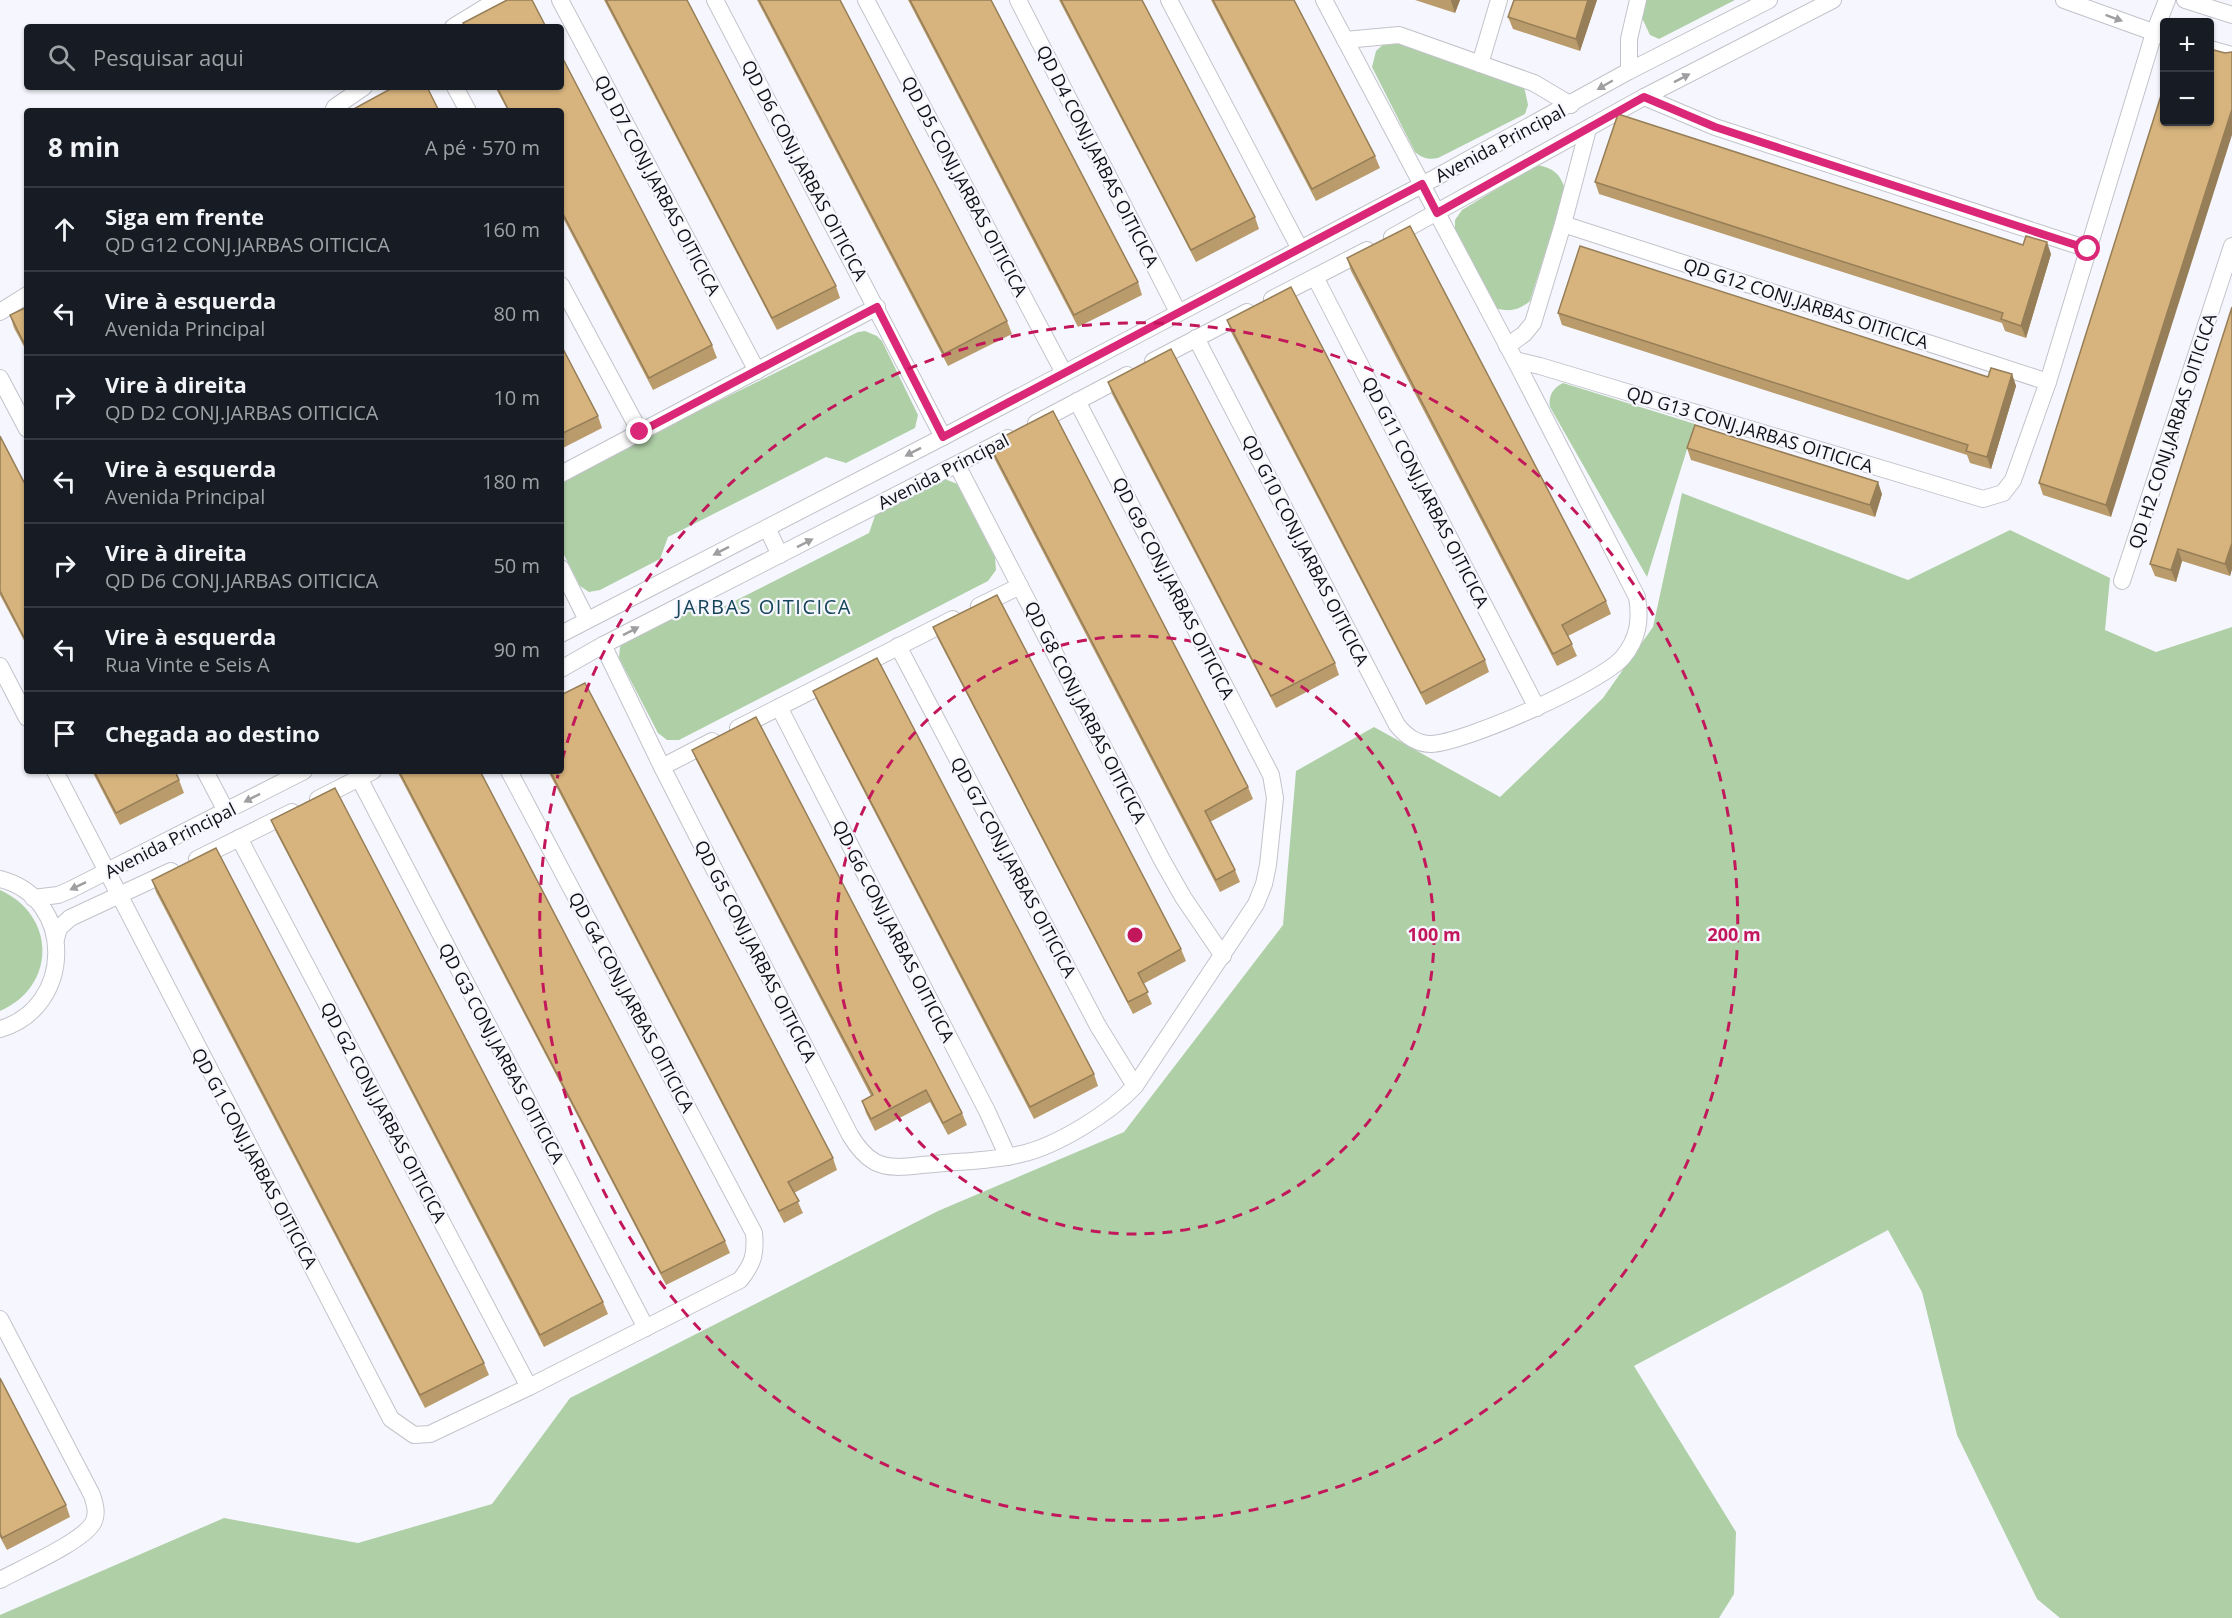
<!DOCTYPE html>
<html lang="pt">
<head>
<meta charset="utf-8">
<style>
  body { margin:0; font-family:"Open Sans",sans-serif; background:#242831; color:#f1f3f6 }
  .controls { position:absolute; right:18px; top:18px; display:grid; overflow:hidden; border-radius:6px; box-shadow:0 2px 4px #0004 }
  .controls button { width:54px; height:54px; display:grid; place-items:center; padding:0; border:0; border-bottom:2px solid #363941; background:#171b24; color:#f1f3f6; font:30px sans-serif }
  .stop { position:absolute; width:18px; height:18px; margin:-14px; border:4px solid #db2777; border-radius:50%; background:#fff }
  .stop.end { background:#db2777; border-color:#fff; box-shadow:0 2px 6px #0008 }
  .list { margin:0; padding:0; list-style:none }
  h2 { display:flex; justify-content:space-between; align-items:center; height:78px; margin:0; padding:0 24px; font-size:26px }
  h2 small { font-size:20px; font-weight:400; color:#9ea1a6 }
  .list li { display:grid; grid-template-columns:39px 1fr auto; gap:18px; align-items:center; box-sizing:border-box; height:84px; padding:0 24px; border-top:2px solid #363941 }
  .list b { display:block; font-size:22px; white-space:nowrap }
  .list p { margin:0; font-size:20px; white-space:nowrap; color:#9ea1a6 }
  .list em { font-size:20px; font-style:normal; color:#9ea1a6 }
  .icon { flex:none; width:33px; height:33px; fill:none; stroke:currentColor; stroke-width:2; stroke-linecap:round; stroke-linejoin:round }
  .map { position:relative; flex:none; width:2232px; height:1618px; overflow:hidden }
  .search { position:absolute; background:#171b24; box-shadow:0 2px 4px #0004; left:24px; top:24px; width:540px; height:66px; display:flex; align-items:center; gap:15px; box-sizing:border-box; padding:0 21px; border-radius:6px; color:#9ea1a6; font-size:22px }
  .panel { position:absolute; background:#171b24; box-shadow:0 2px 4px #0004; left:24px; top:108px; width:540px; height:666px; border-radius:6px }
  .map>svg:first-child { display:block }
  .green { fill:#afcfa7 }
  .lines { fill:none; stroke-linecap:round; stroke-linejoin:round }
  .street-casing { stroke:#c2c3ca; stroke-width:18 }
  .street { stroke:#fff; stroke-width:16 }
  .wall { fill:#b99b6c }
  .shaded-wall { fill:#967e58 }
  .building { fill:#d7b47d; stroke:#967e58; stroke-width:1.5 }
  .oneway { fill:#9f9fa1 }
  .route { stroke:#db2777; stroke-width:8 }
  .ring { fill:none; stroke:#c2185b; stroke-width:3; stroke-dasharray:10 8 }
  .labels { text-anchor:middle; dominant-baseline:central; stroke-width:4.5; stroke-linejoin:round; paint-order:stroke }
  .street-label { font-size:18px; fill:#101013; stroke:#f6f7fe }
  .neighbourhood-label { font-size:20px; letter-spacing:1.5px; fill:#164458; stroke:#f6f7fe }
  .centre { fill:#c2185b; stroke:#f6f7fe; stroke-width:3 }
  .ring-label { font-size:18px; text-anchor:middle; font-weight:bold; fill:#c2185b; stroke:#f6f7fe; stroke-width:4.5; stroke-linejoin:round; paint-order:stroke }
</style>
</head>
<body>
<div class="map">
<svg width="2232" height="1618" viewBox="0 0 2232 1618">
  <rect width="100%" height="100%" fill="#f6f7fe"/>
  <!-- green -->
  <g class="green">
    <path d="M1645,0H1735L1659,39L1650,35L1642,18Z"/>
    <path d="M1388,40L1524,86L1528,105L1525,114L1438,158C1428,160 1422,158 1415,152L1372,67L1376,51Z"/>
    <path d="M1536,165C1552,167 1561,174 1565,190L1530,301C1518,311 1509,312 1494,308L1455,232V220L1462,210Z"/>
    <path d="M865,331L877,336L882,341L918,415L915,428L846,463L826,457L668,537L660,559L600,590L589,592L580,586L561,549V479L858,332Z"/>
    <path d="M1563,383L1695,424L1647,577L1550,407C1548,396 1553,388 1563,383Z"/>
    <path d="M945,479L957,484L995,557L996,570L988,581L679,740H667L658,733L619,658L620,647L623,643L688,606L711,613L869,533L876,513Z"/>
    <path d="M1682,493L1908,580L2010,530L2110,578L2105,630L2156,652L2232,627V1618H2060L2037,1599L1957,1435L1922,1292L1888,1230L1634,1366L1736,1532L1734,1594L1719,1618H0V1615L224,1518L358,1543L492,1504L570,1398L938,1211L1124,1132L1283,925L1296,771L1374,727L1500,797L1603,698L1653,627Z"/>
    <path d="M0,890C56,915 57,986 0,1011Z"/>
  </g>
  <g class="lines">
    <defs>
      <g id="street">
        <path d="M560,0L757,371"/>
        <path d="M715,0L943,437"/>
        <path d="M866,0L1064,373"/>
        <path d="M1018,0L1178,312"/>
        <path d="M1169,0L1300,249"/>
        <path d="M2064,0L2164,36"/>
        <path d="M2185,0L2232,15"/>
        <path d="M453,27L497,0"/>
        <path d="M1345,40L1399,35L1534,83L1571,105"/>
        <path d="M2210,49L2232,55"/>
        <path d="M1480,64L1499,0"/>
        <path d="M1629,71V39L1638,0"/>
        <path d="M455,87L468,111"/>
        <path d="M1644,97L1715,127L2088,249"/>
        <path d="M333,111L335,107L364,87"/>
        <path d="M1563,224L2048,382"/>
        <path d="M1392,237L1644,97L1833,0"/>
        <path d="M1315,277L1537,708"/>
        <path d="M561,285L640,432"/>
        <path d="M1272,299L1367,250"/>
        <path d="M0,312L27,295"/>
        <path d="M1196,338L1397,725C1406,736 1416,744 1431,744C1464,743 1603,682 1623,657C1638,639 1641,620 1637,597L1515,360L1324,0"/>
        <path d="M1507,346L1524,334L1533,323L1563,224L1588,129"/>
        <path d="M1515,360L1540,366L1983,499L2003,493L2013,480L2048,382L2154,33L2167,0"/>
        <path d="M1153,361L1247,312"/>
        <path d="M0,378L27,429"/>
        <path d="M1036,423L1127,375"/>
        <path d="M957,465L1162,860L1183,897L1223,956"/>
        <path d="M561,474L877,307"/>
        <path d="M767,528L780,555"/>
        <path d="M561,568L587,620"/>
        <path d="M2122,581L2232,246"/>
        <path d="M979,606L1020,586"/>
        <path d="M561,634L943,437L1422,185L1629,71L1769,0"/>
        <path d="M603,645L662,767L850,1135C856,1145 864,1156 875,1162C892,1171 915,1165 934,1164C963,1161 993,1161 1021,1154C1057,1146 1110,1113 1135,1086L1256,904L1264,884L1268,865L1275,798L1271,775L1077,401"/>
        <path d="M898,646L1098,1026L1135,1086"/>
        <path d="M0,666L27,718"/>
        <path d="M561,669L603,645L1008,438"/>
        <path d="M779,707L987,1111L1008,1157"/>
        <path d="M738,728L953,619"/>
        <path d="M662,767L712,741"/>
        <path d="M55,771L391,1419L414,1435L430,1434L529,1387L740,1280C753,1264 756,1254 754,1233L509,771"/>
        <path d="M205,771L226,811"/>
        <path d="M359,778L646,1328"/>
        <path d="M318,799L373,771"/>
        <path d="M239,838L529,1387"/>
        <path d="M197,859L292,812"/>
        <path d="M0,879C76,898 74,1008 0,1029"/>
        <path d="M33,898L58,895L70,890L304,771"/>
        <path d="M56,939L59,928L70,918L171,871"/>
        <path d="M0,1319L92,1495C95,1504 98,1514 93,1523C82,1542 22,1568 0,1580"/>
      </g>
    </defs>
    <!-- street casing -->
    <use href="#street" class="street-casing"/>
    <!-- street -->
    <use href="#street" class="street"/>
  </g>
  <!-- wall -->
  <g class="wall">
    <path d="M604,0H687L836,286L840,298L777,330Z"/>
    <path d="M757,0H840L1007,321L1012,334L948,366Z"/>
    <path d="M908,0H991L1138,282L1142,295L1078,327Z"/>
    <path d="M1059,0H1142L1255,217L1259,229L1196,262Z"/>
    <path d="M1211,0H1294L1375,156L1380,168L1316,201Z"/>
    <path d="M1415,0H1460L1455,13Z"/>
    <path d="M1514,0H1597L1580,51L1513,29L1508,17Z"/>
    <path d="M2164,86L2111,517L2043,495L2039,483Z"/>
    <path d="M495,87H561L712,345L717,358L653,390L561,214V111H508Z"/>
    <path d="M1595,182L2051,254L2026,338L2005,331L2002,323L1599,194Z"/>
    <path d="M1347,258L1606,601L1611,614L1568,636L1577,656L1557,666L1351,271Z"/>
    <path d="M27,307V352L14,328L10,315Z"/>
    <path d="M2232,307V569L2230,576L2182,561L2176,582L2155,576L2150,564Z"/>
    <path d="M1558,313L1988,377L2012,374L2016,386L1991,469L1970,463L1967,455L1562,325Z"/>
    <path d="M1227,320L1485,660L1489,672L1426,705L1231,332Z"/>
    <path d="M561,345L598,416L602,428L561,449Z"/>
    <path d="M1108,382L1335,663L1339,675L1276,708L1112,394Z"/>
    <path d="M0,436L27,488V646L0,595Z"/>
    <path d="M989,444L1248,787L1253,799L1210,822L1235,870L1240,882L1220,892L993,456Z"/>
    <path d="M1687,448L1882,494L1875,517L1691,460Z"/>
    <path d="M933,627L1181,949L1186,961L1143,984L1152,1004L1133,1014L938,639Z"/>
    <path d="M813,691L1094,1074L1098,1086L1034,1119L818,703Z"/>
    <path d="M692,750L962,1113L967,1125L948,1135L930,1102L875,1131L866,1113L862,1101L871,1096L697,762Z"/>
    <path d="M92,771H175L179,780L184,793L120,825Z"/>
    <path d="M397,771H480L725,1241L730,1253L666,1285Z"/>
    <path d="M548,771H561L833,1158L837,1170L794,1193L803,1213L784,1223Z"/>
    <path d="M271,820L603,1302L608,1314L544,1347L276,832Z"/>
    <path d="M152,880L484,1363L489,1375L425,1408L156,892Z"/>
    <path d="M0,1378L66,1505L70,1517L7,1550L0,1537Z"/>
  </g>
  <!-- shaded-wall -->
  <g class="shaded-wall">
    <path d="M1451,0H1460L1455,13L1451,1Z"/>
    <path d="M1588,0H1597L1580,51L1576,39Z"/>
    <path d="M2232,109V135L2111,517L2106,505Z"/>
    <path d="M2047,242L2051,254L2026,338L2021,326Z"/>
    <path d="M2012,374L2016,386L1991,469L1987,457Z"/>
    <path d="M1878,482L1882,494L1875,517L1870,505Z"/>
    <path d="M2232,543V569L2230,576L2225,564Z"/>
    <path d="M2178,549L2182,561L2176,582L2171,570Z"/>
  </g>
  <!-- building -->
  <g class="building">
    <path d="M507,0H532L546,27H466L463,23Z"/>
    <path d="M606,0H687L836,286L772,318Z"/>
    <path d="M759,0H840L1007,321L944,354Z"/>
    <path d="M910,0H991L1138,282L1074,315Z"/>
    <path d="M1061,0H1142L1255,217L1191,250Z"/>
    <path d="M1213,0H1294L1375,156L1312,189Z"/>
    <path d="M1514,0H1588L1576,39L1508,17Z"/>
    <path d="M2210,49L2225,53L2232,52V109L2106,505L2039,483L2164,86V122H2210Z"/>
    <path d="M561,55L712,345L649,378L561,210V111H509L497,87H561Z"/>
    <path d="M394,87H427L439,111H350Z"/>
    <path d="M1618,114L2023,245L2026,236L2047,242L2021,326L2001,319L2003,313L1595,182Z"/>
    <path d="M1410,226L1606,601L1562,625L1572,644L1553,654L1347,258Z"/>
    <path d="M1580,246L1988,377L1991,368L2012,374L1987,457L1966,451L1968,445L1558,313Z"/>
    <path d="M1291,287L1485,660L1421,693L1227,320Z"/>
    <path d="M27,307V349L10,315Z"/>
    <path d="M2232,307V543L2225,564L2178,549L2171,570L2150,564Z"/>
    <path d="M561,345L598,416L561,434Z"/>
    <path d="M1171,349L1335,663L1271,696L1108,382Z"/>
    <path d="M1053,411L1248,787L1205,811L1235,870L1216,880L989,444Z"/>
    <path d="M1695,425L1878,482L1870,505L1687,448Z"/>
    <path d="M0,436L27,488V643L0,591Z"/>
    <path d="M997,595L1181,949L1138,973L1148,992L1128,1002L933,627Z"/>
    <path d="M877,658L1094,1074L1030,1107L813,691Z"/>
    <path d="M585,683L833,1158L788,1182L799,1201L779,1211L550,771H561V695Z"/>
    <path d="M756,717L962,1113L943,1123L926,1090L871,1119L862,1101L873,1095L692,750Z"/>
    <path d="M94,771H175L179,780L116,813Z"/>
    <path d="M399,771H480L725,1241L661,1273Z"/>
    <path d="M335,788L603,1302L540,1335L271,820Z"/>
    <path d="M216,848L484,1363L420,1395L152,880Z"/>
    <path d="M0,1378L66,1505L2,1538L0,1533Z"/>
  </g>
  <!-- one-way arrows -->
  <defs><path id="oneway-solid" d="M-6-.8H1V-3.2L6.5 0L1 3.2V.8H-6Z" transform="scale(1.5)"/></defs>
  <g class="oneway">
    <use href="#oneway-solid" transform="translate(2114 18) rotate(20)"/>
    <use href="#oneway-solid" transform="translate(1682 78) rotate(-27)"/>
    <use href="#oneway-solid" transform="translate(1605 85) rotate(150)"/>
    <use href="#oneway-solid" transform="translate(913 452) rotate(153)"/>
    <use href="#oneway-solid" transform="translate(805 543) rotate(-27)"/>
    <use href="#oneway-solid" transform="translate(721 551) rotate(153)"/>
    <use href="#oneway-solid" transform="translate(631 631) rotate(-27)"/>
    <use href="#oneway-solid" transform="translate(252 798) rotate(153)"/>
    <use href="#oneway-solid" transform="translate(78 886) rotate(154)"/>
  </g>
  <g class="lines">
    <!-- route -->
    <path class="route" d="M640,432L877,307L943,437L1422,184L1437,213L1644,97L1715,127L2088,249"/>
  </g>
  <!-- distance rings -->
  <g class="ring">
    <circle cx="1135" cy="935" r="299"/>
    <path d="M562 760A599 599 0 1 1 558 775"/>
  </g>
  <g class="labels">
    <!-- street labels -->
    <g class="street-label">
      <text transform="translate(1500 143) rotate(-28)">Avenida Principal</text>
      <text transform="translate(1098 156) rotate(63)">QD D4 CONJ.JARBAS OITICICA</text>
      <text transform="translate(805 170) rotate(62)">QD D6 CONJ.JARBAS OITICICA</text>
      <text transform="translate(658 185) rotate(62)">QD D7 CONJ.JARBAS OITICICA</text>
      <text transform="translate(965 186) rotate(62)">QD D5 CONJ.JARBAS OITICICA</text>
      <text transform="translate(1806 303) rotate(18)">QD G12 CONJ.JARBAS OITICICA</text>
      <text transform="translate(1750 429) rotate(17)">QD G13 CONJ.JARBAS OITICICA</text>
      <text transform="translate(2172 431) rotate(-72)">QD H2 CONJ.JARBAS OITICICA</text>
      <text transform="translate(943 471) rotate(-27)">Avenida Principal</text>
      <text transform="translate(1426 492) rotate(63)">QD G11 CONJ.JARBAS OITICICA</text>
      <text transform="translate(1306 550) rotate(63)">QD G10 CONJ.JARBAS OITICICA</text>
      <text transform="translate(1174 588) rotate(63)">QD G9 CONJ.JARBAS OITICICA</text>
      <text transform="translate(1086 712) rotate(63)">QD G8 CONJ.JARBAS OITICICA</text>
      <text transform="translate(170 840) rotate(-27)">Avenida Principal</text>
      <text transform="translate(1014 867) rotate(62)">QD G7 CONJ.JARBAS OITICICA</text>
      <text transform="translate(894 931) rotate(63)">QD G6 CONJ.JARBAS OITICICA</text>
      <text transform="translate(756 951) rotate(63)">QD G5 CONJ.JARBAS OITICICA</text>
      <text transform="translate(632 1002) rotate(62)">QD G4 CONJ.JARBAS OITICICA</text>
      <text transform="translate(502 1053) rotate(62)">QD G3 CONJ.JARBAS OITICICA</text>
      <text transform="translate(384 1112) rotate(62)">QD G2 CONJ.JARBAS OITICICA</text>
      <text transform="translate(255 1158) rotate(62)">QD G1 CONJ.JARBAS OITICICA</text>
    </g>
    <!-- neighbourhood labels -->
    <g class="neighbourhood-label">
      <text x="764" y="606">JARBAS OITICICA</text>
    </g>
  </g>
  <circle cx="1135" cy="935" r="9" class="centre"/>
  <g class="ring-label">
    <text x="1434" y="941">100 m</text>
    <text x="1734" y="941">200 m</text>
  </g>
</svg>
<div class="controls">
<button>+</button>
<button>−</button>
</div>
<div class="stop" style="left:2088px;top:249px"></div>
<div class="stop end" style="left:640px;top:432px"></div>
<div class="search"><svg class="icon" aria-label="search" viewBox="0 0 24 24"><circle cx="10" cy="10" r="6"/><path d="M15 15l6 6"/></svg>Pesquisar aqui</div>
<section class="panel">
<h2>8 min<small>A pé · 570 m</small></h2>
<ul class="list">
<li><svg class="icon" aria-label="ahead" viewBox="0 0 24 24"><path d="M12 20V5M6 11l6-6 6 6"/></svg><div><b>Siga em frente</b><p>QD G12 CONJ.JARBAS OITICICA</p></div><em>160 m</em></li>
<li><svg class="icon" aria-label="left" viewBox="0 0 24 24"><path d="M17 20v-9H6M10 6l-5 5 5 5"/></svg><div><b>Vire à esquerda</b><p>Avenida Principal</p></div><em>80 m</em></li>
<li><svg class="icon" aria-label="right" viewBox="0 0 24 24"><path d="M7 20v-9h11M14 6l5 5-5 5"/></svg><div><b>Vire à direita</b><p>QD D2 CONJ.JARBAS OITICICA</p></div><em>10 m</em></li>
<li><svg class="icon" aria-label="left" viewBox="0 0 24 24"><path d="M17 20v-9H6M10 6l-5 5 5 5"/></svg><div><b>Vire à esquerda</b><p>Avenida Principal</p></div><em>180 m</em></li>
<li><svg class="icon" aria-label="right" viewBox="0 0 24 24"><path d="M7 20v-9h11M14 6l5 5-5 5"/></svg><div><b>Vire à direita</b><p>QD D6 CONJ.JARBAS OITICICA</p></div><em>50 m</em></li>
<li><svg class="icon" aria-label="left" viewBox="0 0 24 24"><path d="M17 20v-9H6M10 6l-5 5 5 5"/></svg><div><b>Vire à esquerda</b><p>Rua Vinte e Seis A</p></div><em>90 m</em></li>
<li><svg class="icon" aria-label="arrive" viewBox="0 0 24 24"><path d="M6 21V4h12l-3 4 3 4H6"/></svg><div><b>Chegada ao destino</b></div></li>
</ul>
</section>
</div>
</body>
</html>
